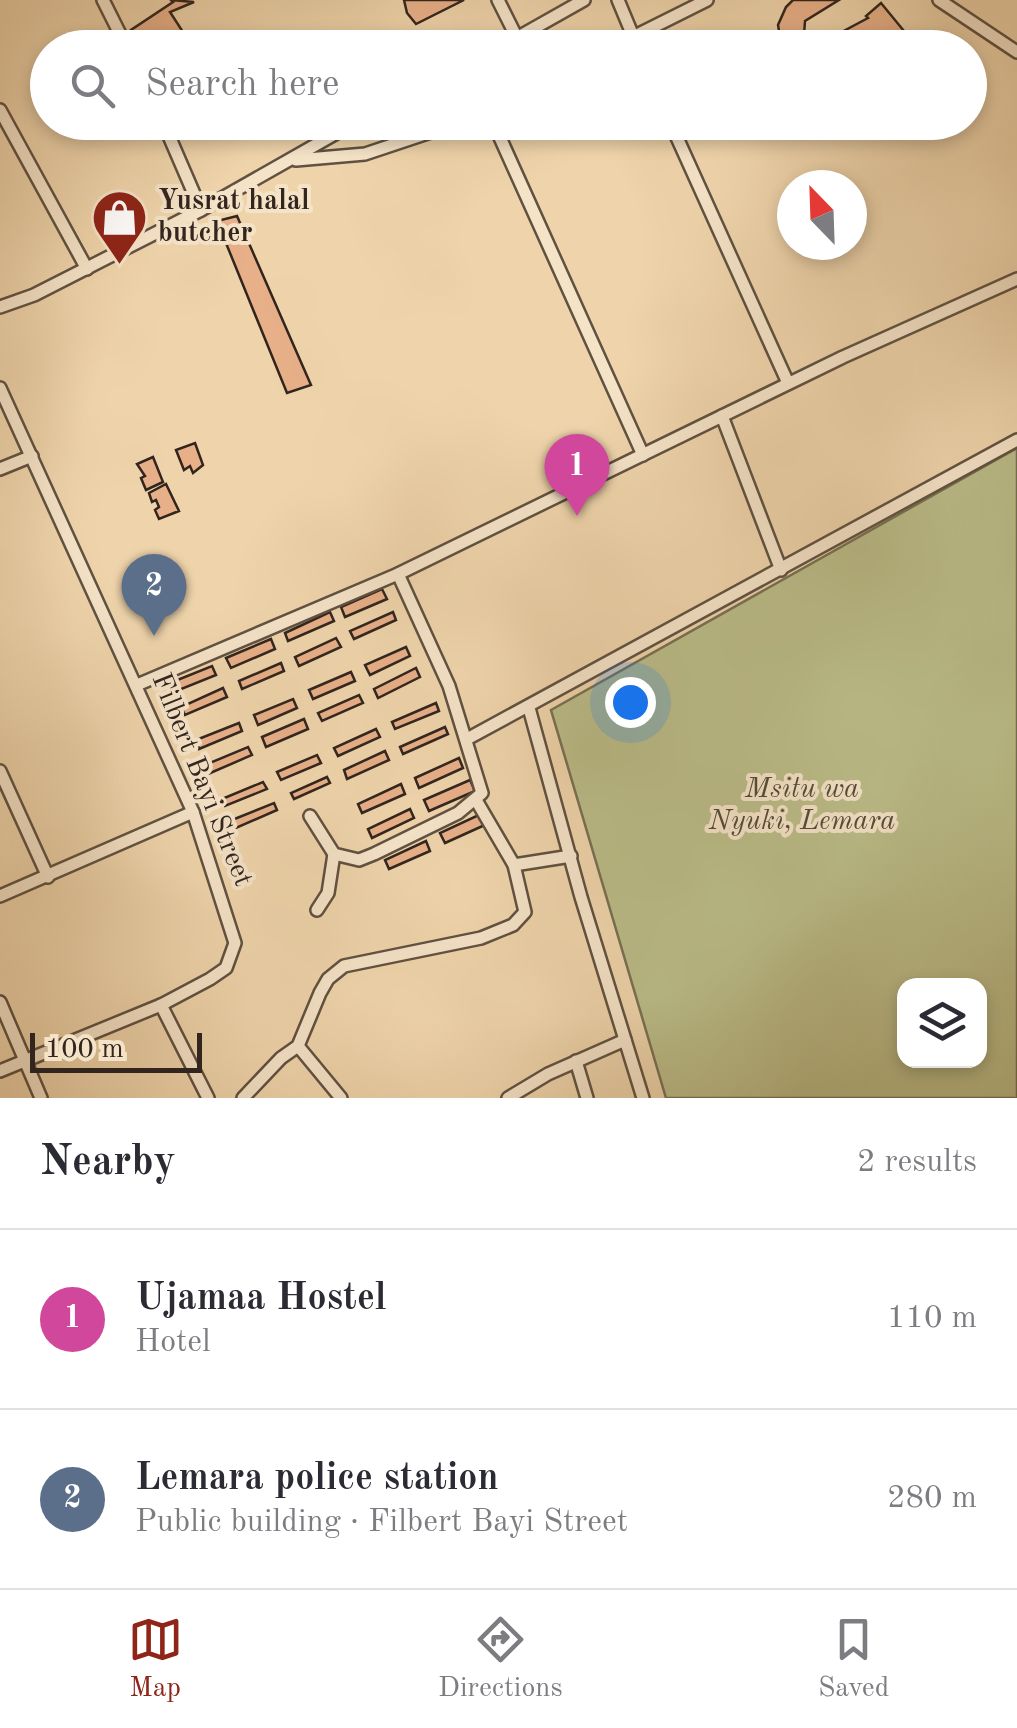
<!DOCTYPE html>
<html lang="en">
<head>
<meta charset="utf-8">
<style>
  body { margin:0; font-family:"Old Standard TT",serif; background:#f2f2f3; color:#2b2b33 }
  .controls { position:absolute; right:30px; bottom:30px; display:grid; overflow:hidden; border-radius:20px; box-shadow:0 5px 15px #0003 }
  .controls button { width:90px; height:90px; display:grid; place-items:center; padding:0; border:0; border-bottom:2px solid #e1e1e2; background:#fff; color:#2b2b33; font:50px sans-serif }
  .compass { position:absolute; left:777px; top:170px; width:90px; height:90px; border-radius:50%; background:#fff; box-shadow:0 5px 15px #0003; rotate:337deg }
  .scale { position:absolute; left:30px; bottom:25px; width:172px; box-sizing:border-box; padding-left:10px; border:5px solid #31251e; border-top:0; font-size:28px; line-height:35px; white-space:nowrap; color:#31251e; -webkit-text-stroke:8px #f5e3c8; paint-order:stroke }
  .you { position:absolute; left:630px; top:702px; width:35px; height:35px; margin:-25px; border:8px solid #fff; border-radius:50%; background:#1a73e8; box-shadow:0 0 0 15px #1a73e833 }
  .badge { display:grid; place-items:center; width:65px; height:65px; border-radius:50%; background:#8f2418; color:#fff; font-size:32px; font-weight:700 }
  .pin { position:absolute; translate:-50% -82px; filter:drop-shadow(0 2px 5px #0008) }
  .pin::after { content:''; position:absolute; top:52px; width:35px; height:30px; background:inherit; clip-path:polygon(0 0,100% 0,50% 100%) }
  .list { margin:0; padding:0; list-style:none }
  h2 { display:flex; justify-content:space-between; align-items:center; height:130px; margin:0; padding:0 40px; font-size:42px }
  h2 small { font-size:32px; font-weight:400; color:#7c7c81 }
  .list li { display:grid; grid-template-columns:65px 1fr auto; gap:30px; align-items:center; box-sizing:border-box; height:180px; padding:0 40px; border-top:2px solid #e1e1e2 }
  .list b { display:block; font-size:38px; white-space:nowrap }
  .list p { margin:0; font-size:32px; white-space:nowrap; color:#7c7c81 }
  .list em { font-size:32px; font-style:normal; color:#7c7c81 }
  .icon { flex:none; width:55px; height:55px; fill:none; stroke:currentColor; stroke-width:2; stroke-linecap:round; stroke-linejoin:round }
  .map { position:relative; flex:none; width:1017px; height:1098px; overflow:hidden }
  .search { position:absolute; background:#fff; box-shadow:0 5px 15px #0003; left:30px; right:30px; top:30px; height:110px; display:flex; align-items:center; gap:25px; box-sizing:border-box; padding:0 35px; border-radius:55px; color:#7c7c81; font-size:38px }
  .sheet { height:490px; background:#fff }
  nav { display:flex; justify-content:space-around; align-items:center; box-sizing:border-box; height:140px; border-top:2px solid #e1e1e2; background:#fff; font-size:28px; color:#7c7c81 }
  nav a { display:grid; justify-items:center; gap:5px }
  nav .on { color:#8f2418 }
  .map>svg:first-child { display:block }
  .green { fill:#babc88; stroke:#767053; stroke-width:2.5; fill-rule:evenodd }
  .building { fill:#e8b089; stroke:#31251e; stroke-width:2.5 }
  .lines { fill:none; stroke-linecap:round; stroke-linejoin:round }
  .minor-casing { stroke:#605141; stroke-width:16 }
  .minor { stroke:#f5e3c8; stroke-width:11 }
  .labels { text-anchor:middle; dominant-baseline:central; stroke-width:8; stroke-linejoin:round; paint-order:stroke }
  .poi-label { font-size:28px; font-weight:bold; fill:#31251e; stroke:#f5e3c8; text-anchor:start }
  .street-label { font-size:28px; fill:#31251e; stroke:#f5e3c8 }
  .park-label { font-size:28px; font-style:italic; fill:#534b38; stroke:#f5e3c8 }
</style>
</head>
<body>
<div class="map">
<svg width="1017" height="1098" viewBox="0 0 1017 1098">
  <rect width="100%" height="100%" fill="#efd4ab"/>
  <filter id="stains"><feTurbulence type="fractalNoise" baseFrequency=".002" numOctaves="4"/><feColorMatrix values="0 0 0 0 .2 0 0 0 0 .09 0 0 0 0 .02 0 0 0 .5 -.17"/></filter>
  <radialGradient id="worn" r=".72"><stop offset=".6" stop-color="#630" stop-opacity="0"/><stop offset="1" stop-color="#630" stop-opacity=".3"/></radialGradient>
  <!-- green -->
  <path class="green" d="M1017,448V1098H666L551,710ZM904,986H980V1060H904Z"/>
  <!-- building -->
  <g class="building">
    <path d="M171,0L194,2L170,12L183,32L156,48H141L131,30L173,2Z"/>
    <path d="M404,0H464L416,24L407,13Z"/>
    <path d="M793,0H839L805,21L804,35L812,42L821,43L868,18L866,16L881,3L904,31L889,44L883,36L861,48H782L778,25L786,7Z"/>
    <path d="M237,216L311,385L287,393L217,221Z"/>
    <path d="M195,443L203,465L193,473L190,466L184,470L176,450Z"/>
    <path d="M153,457L163,482L146,490L141,478L145,476L137,464Z"/>
    <path d="M166,484L179,511L159,519L155,510L159,507L156,500L152,502L149,493Z"/>
    <path d="M382,589L387,599L345,617L341,607Z"/>
    <path d="M330,612L334,621L288,641L285,633Z"/>
    <path d="M393,612L396,620L354,639L350,631Z"/>
    <path d="M336,638L341,647L299,666L295,657Z"/>
    <path d="M271,639L275,649L231,668L226,658Z"/>
    <path d="M406,647L410,656L370,675L365,665Z"/>
    <path d="M281,663L284,671L242,689L239,681Z"/>
    <path d="M212,666L216,675L174,692L170,683Z"/>
    <path d="M416,668L420,677L378,698L374,689Z"/>
    <path d="M351,672L355,681L313,699L309,690Z"/>
    <path d="M223,688L227,697L185,715L181,707Z"/>
    <path d="M359,695L363,703L322,721L318,713Z"/>
    <path d="M293,699L297,708L258,725L254,715Z"/>
    <path d="M436,703L439,711L395,729L392,722Z"/>
    <path d="M304,719L308,729L266,747L262,737Z"/>
    <path d="M239,723L242,731L199,749L196,740Z"/>
    <path d="M445,727L448,734L403,754L400,747Z"/>
    <path d="M376,729L380,737L338,756L334,748Z"/>
    <path d="M248,747L252,755L208,774L205,765Z"/>
    <path d="M385,751L389,760L347,779L344,770Z"/>
    <path d="M317,755L321,763L281,780L277,772Z"/>
    <path d="M459,758L463,768L419,788L415,778Z"/>
    <path d="M327,777L330,783L294,799L291,793Z"/>
    <path d="M470,780L475,791L429,811L424,800Z"/>
    <path d="M263,782L267,789L225,806L222,799Z"/>
    <path d="M401,784L405,794L362,813L358,804Z"/>
    <path d="M274,803L277,810L236,828L232,820Z"/>
    <path d="M410,809L414,818L372,838L368,829Z"/>
    <path d="M483,813L487,824L445,843L440,833Z"/>
    <path d="M426,841L430,851L389,869L385,860Z"/>
  </g>
  <g class="lines">
    <defs>
      <g id="minor">
        <path d="M103,0L127,48"/>
        <path d="M498,0L517,38"/>
        <path d="M618,0L638,48"/>
        <path d="M939,0L1017,52"/>
        <path d="M499,48L584,0"/>
        <path d="M611,48L707,0"/>
        <path d="M0,110L87,269"/>
        <path d="M163,122L201,210"/>
        <path d="M493,122L643,455"/>
        <path d="M670,122L788,383"/>
        <path d="M296,160L365,154L461,122"/>
        <path d="M0,307L34,295L201,210L356,122"/>
        <path d="M0,388L193,812L235,943L226,968L210,979L161,1005L0,1071"/>
        <path d="M722,416L781,570"/>
        <path d="M0,469L32,456"/>
        <path d="M137,685L398,574L843,357L1017,279"/>
        <path d="M529,708L581,897L643,1098"/>
        <path d="M467,739L1017,440"/>
        <path d="M0,771L48,877"/>
        <path d="M476,800L514,865L571,856"/>
        <path d="M310,816L334,854L359,860L374,854L458,813L482,793L449,686L398,574"/>
        <path d="M0,896L193,812"/>
        <path d="M317,910L328,893L334,854"/>
        <path d="M0,1002L41,1098"/>
        <path d="M161,1005L208,1098"/>
        <path d="M298,1046L341,1098"/>
        <path d="M576,1061L587,1098"/>
        <path d="M243,1098L281,1058L298,1046L320,993L328,979L344,966L481,938L513,925L525,912L514,865"/>
        <path d="M508,1098L548,1074L625,1040"/>
      </g>
    </defs>
    <!-- minor casing -->
    <use href="#minor" class="minor-casing"/>
    <!-- minor -->
    <use href="#minor" class="minor"/>
  </g>
  <!-- icons -->
  <defs>
    <symbol id="shop-pin" viewBox="-11 -11 22 30"><path d="M0 17L-7.5 6A9.5 9.5 0 1 1 7.5 6Z" fill="#8f2418" stroke="#f5e3c8"/><path d="M-5-2.5h2.3a2.7 3.5 0 0 1 5.4 0H5L5.5 6h-11ZM-1.5-2.5h3a1.5 2.3 0 0 0-3 0Z" fill="#fff"/></symbol>
  </defs>
  <g fill-rule="evenodd">
    <use href="#shop-pin" x="88" y="186" width="63" height="86"/>
  </g>
  <g class="labels">
    <!-- poi labels -->
    <g class="poi-label">
      <text x="158" y="202">Yusrat halal<tspan x="158" dy="32">butcher</tspan></text>
    </g>
    <!-- street labels -->
    <g class="street-label">
      <text transform="translate(201 780) rotate(68)">Filbert Bayi Street</text>
    </g>
    <!-- park labels -->
    <g class="park-label">
      <text x="802" y="790">Msitu wa<tspan x="802" dy="32">Nyuki, Lemara</tspan></text>
    </g>
  </g>
  <rect width="100%" height="100%" filter="url(#stains)"/>
  <rect width="100%" height="100%" fill="url(#worn)"/>
</svg>
<div class="controls">
<button><svg class="icon" aria-label="layers" viewBox="0 0 24 24"><path d="M12 4l9 5-9 5-9-5zM3 14l9 5 9-5"/></svg></button>
</div>
<svg class="compass" viewBox="-18 -18 36 36"><path d="M0-13l5 13h-10z" fill="#e53935"/><path d="M0 13l5-13h-10z" fill="#7c7c81"/></svg>
<div class="scale">100 m</div>
<div class="you"></div>
<div class="pin badge" style="left:577px;top:516px;background:#d1479c">1</div>
<div class="pin badge" style="left:154px;top:636px;background:#5c6f8a">2</div>
<div class="search"><svg class="icon" aria-label="search" viewBox="0 0 24 24"><circle cx="10" cy="10" r="6"/><path d="M15 15l6 6"/></svg>Search here</div>
</div>
<section class="sheet">
<h2>Nearby<small>2 results</small></h2>
<ul class="list">
<li><span class="badge" style="background:#d1479c">1</span><div><b>Ujamaa Hostel</b><p>Hotel</p></div><em>110 m</em></li>
<li><span class="badge" style="background:#5c6f8a">2</span><div><b>Lemara police station</b><p>Public building · Filbert Bayi Street</p></div><em>280 m</em></li>
</ul>
</section>
<nav>
<a class="on"><svg class="icon" aria-label="map" viewBox="0 0 24 24"><path d="M3 6l6-2 6 2 6-2v14l-6 2-6-2-6 2zM9 4v14M15 6v14"/></svg>Map</a>
<a><svg class="icon" aria-label="directions" viewBox="0 0 24 24"><path d="M12 3l9 9-9 9-9-9zM9 14v-3h6M13 9l2 2-2 2"/></svg>Directions</a>
<a><svg class="icon" aria-label="saved" viewBox="0 0 24 24"><path d="M7 4h10v16l-5-4-5 4z"/></svg>Saved</a>
</nav>
</body>
</html>
